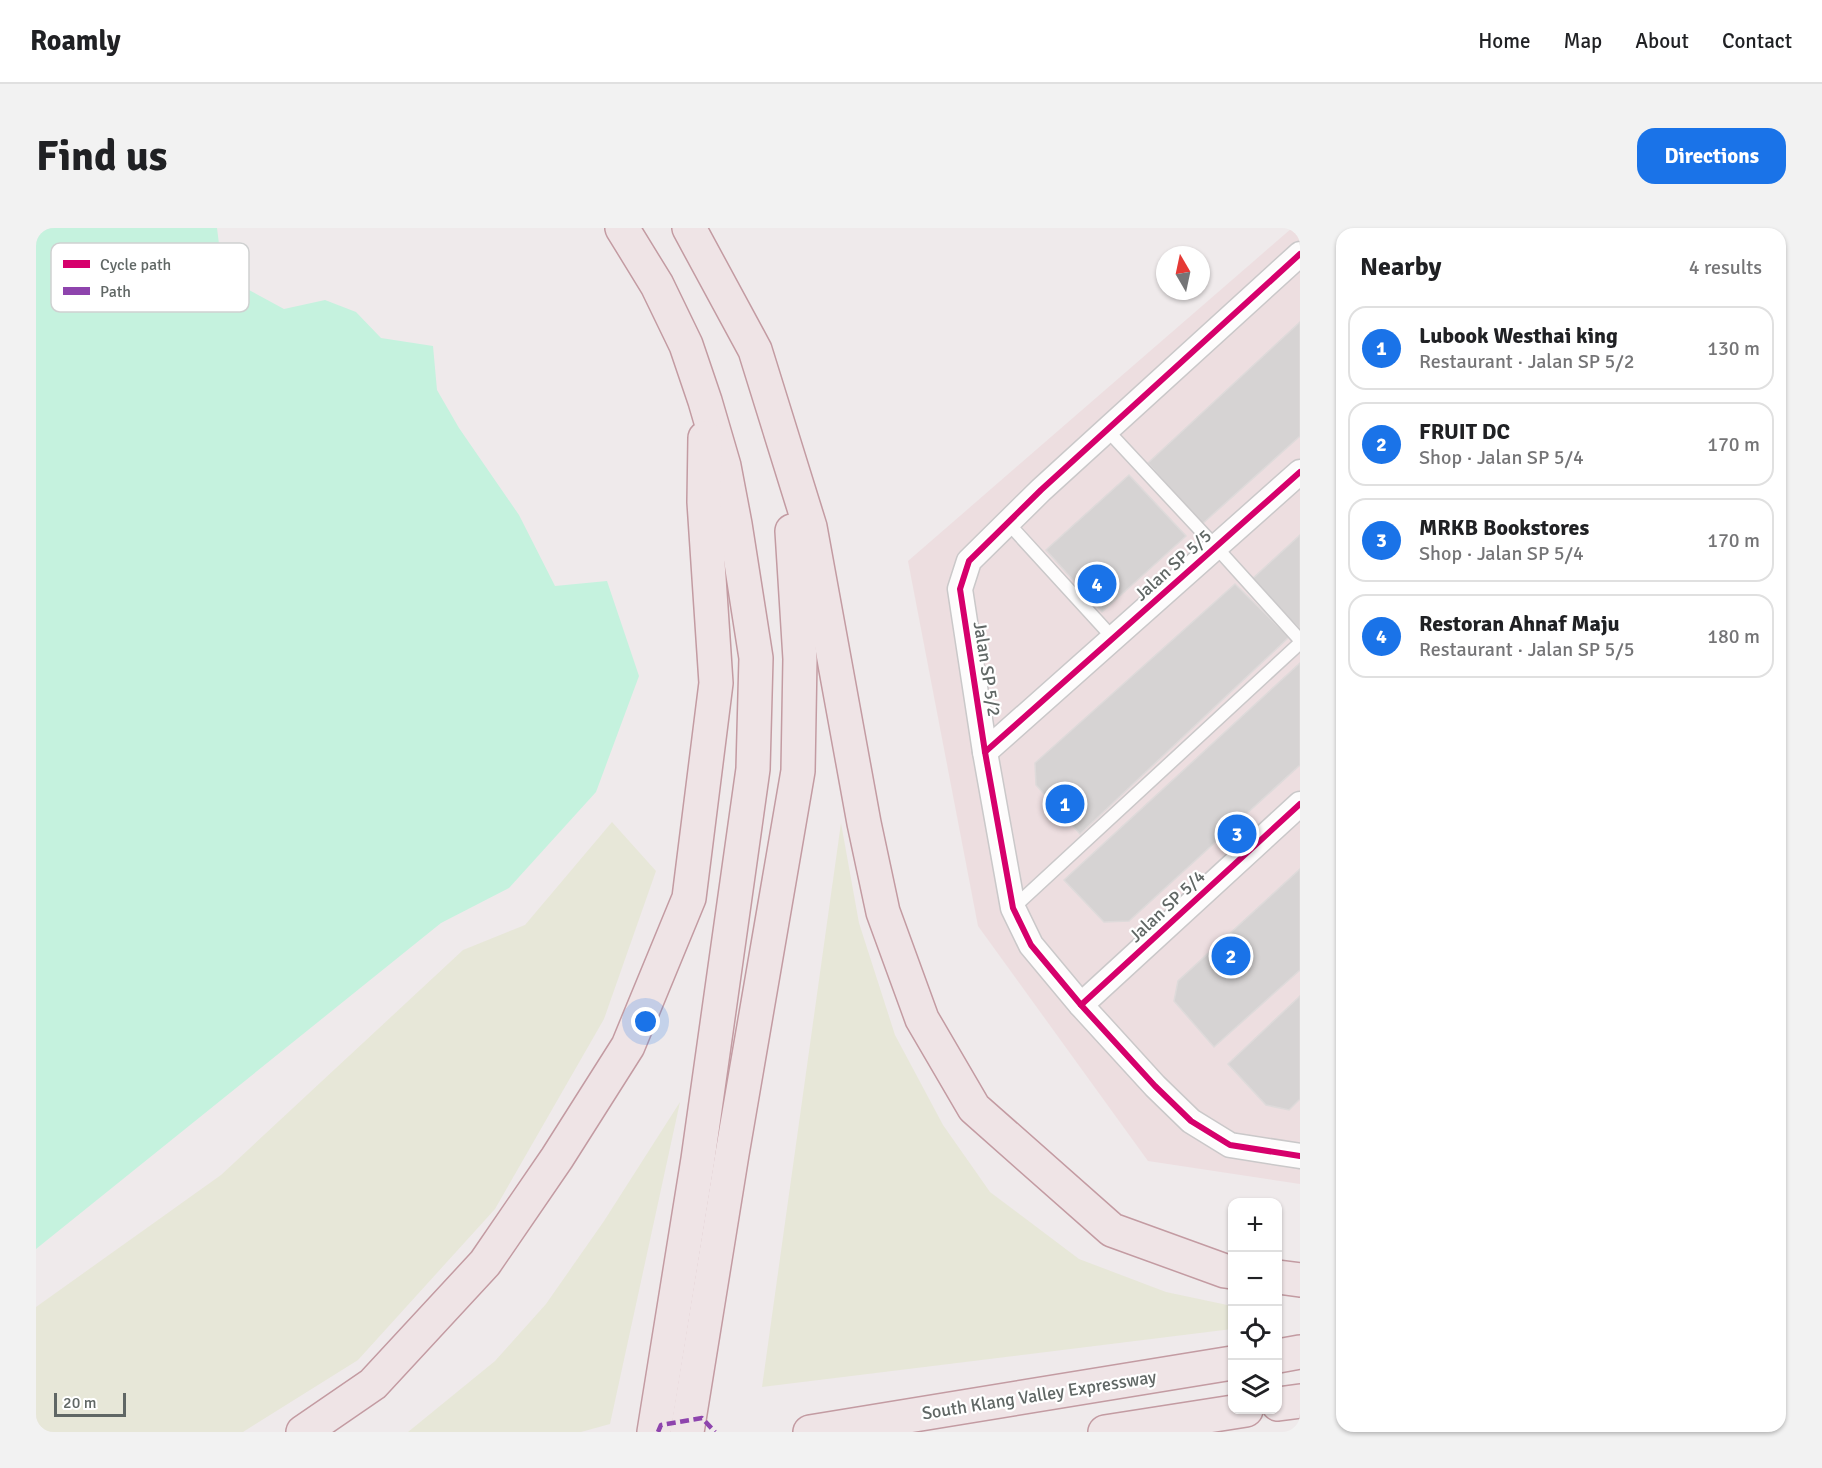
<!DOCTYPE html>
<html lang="en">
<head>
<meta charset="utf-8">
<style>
  body { margin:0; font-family:Signika,sans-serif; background:#f2f2f2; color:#202124 }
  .controls { position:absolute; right:18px; bottom:18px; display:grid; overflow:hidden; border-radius:12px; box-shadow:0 2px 4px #0004 }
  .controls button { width:54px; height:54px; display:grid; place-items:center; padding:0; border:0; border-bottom:2px solid #e0e0e0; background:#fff; color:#202124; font:30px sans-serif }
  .compass { position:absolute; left:1120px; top:18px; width:54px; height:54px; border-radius:50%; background:#fff; box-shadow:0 2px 4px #0004; rotate:351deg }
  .scale { position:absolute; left:18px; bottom:15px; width:72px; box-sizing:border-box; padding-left:6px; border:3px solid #606765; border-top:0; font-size:16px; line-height:21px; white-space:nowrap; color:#606765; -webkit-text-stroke:4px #fff; paint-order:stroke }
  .you { position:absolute; left:610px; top:794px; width:21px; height:21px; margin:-15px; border:4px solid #fff; border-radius:50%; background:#1a73e8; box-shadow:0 0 0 9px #1a73e833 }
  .badge { display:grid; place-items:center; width:39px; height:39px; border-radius:50%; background:#1a73e8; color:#fff; font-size:20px; font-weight:700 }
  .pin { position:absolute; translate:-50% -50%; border:3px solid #fff; box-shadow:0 2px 6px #0006 }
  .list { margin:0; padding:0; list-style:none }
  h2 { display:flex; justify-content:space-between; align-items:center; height:78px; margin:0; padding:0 24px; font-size:26px }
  h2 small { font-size:20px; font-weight:400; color:#757577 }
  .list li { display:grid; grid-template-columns:39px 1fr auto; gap:18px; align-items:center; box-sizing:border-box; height:84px; margin:0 12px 12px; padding:0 12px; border:2px solid #e0e0e0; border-radius:18px }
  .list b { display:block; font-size:22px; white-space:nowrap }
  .list p { margin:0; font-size:20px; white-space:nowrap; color:#757577 }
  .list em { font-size:20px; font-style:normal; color:#757577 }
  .icon { flex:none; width:33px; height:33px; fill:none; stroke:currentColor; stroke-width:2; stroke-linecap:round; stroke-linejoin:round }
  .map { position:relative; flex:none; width:1264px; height:1204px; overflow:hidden; border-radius:18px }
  header { display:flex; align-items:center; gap:36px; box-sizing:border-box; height:84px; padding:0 30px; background:#fff; border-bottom:2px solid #e0e0e0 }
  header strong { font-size:28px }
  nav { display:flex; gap:33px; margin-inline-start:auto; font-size:21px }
  .intro { display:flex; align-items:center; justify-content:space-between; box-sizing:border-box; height:144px; padding:0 36px }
  h1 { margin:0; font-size:42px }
  .button { padding:15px 27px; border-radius:18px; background:#1a73e8; color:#fff; font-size:21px; font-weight:700 }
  main { display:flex; gap:36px; padding:0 36px }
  aside { flex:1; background:#fff; border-radius:18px; box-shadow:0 2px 4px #0004 }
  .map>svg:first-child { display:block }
  .commercial { fill:#eddee0 }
  .green { fill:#e7e7d8 }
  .water { fill:#c5f2de }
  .building { fill:#d6d3d3; stroke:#dedada; stroke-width:1.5 }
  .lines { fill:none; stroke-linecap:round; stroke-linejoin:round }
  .lane-casing { stroke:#cac8c9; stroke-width:15 }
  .street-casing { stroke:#cac8c9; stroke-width:27 }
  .highway-casing { stroke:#c39ba2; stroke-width:36 }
  .lane { stroke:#fdfcfc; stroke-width:12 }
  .street { stroke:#fdfcfc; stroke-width:24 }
  .highway { stroke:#efe4e6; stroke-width:33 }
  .quiet { stroke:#8e44ad; stroke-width:4.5; stroke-dasharray:9 4.5; stroke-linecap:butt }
  .cycleway-casing { stroke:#fff; stroke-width:10 }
  .cycleway { stroke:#d6006c; stroke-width:6 }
  .labels { text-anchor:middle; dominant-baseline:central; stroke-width:4.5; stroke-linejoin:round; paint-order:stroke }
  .street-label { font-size:18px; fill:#606765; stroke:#fff }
  .key { fill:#fff; stroke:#cfd1d1; stroke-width:1.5 }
  .key-label { font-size:16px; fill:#606765 }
</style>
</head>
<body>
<header>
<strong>Roamly</strong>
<nav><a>Home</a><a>Map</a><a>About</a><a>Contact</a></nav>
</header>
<div class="intro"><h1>Find us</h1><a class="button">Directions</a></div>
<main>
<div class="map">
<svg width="1264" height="1204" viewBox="0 0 1264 1204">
  <rect width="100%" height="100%" fill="#efeaeb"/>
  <!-- commercial -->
  <path class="commercial" d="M1256,0H1264V956L1112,933L942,698L872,333Z"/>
  <!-- green -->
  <g class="green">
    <path d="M576,594L620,643L568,791L459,981L322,1132L207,1204H0V1079L185,947L427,722L489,697Z"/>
    <path d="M805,595L823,695L859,807L907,897L954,964L1043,1031L1130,1064L1196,1078V1101L726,1159Z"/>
    <path d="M644,874L574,1196L545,1204H372L459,1133L510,1076L568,993Z"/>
  </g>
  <!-- water -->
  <path class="water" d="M0,0H181L187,48L248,81L289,72L320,84L345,110L397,118L401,162L423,200L483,287L519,358L571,353L603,448L560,564L473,660L405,695L0,1021Z"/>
  <!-- building -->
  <g class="building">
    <path d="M1264,94V208L1165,297L1112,235Z"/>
    <path d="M1093,247L1150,308L1066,384L1010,322Z"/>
    <path d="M1264,307V401L1215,352Z"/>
    <path d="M1199,356L1253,409L1044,606L1000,557L999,535Z"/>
    <path d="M1264,435V537L1093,693L1068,694L1028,652Z"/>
    <path d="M1264,641V742L1178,819L1138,773L1142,753Z"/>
    <path d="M1264,768V871L1253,882L1230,877L1192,836Z"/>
  </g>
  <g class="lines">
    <defs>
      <g id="lane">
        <path d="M1071,202L1180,319L1264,412"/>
        <path d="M972,295L1077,410"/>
        <path d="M977,680L1264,415"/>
      </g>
      <g id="street">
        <path d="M1264,26L1005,262L933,333L924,361L949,524L977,680L995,717L1045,777L1119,858L1155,893L1194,917L1264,928"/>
        <path d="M949,524L1264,244"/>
        <path d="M1045,777L1264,576"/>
      </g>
      <g id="highway">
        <path d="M586,0L621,57L650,117L669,173L688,238L699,296L720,430L717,541L662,931L618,1204"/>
        <path d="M653,0L719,122L774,299L828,595L847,684L886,791L938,880L1076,1002L1189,1043L1196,1044"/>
        <path d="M1242,1049L1264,1052"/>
        <path d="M1242,1128L1264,1124"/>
        <path d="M1242,1176L1264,1173"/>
        <path d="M267,1204L337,1156L449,1035L521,930L592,818L653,670L680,455L668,274L669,210"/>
        <path d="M651,1204L696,926L762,543L764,431L756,303"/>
        <path d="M774,1204L1196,1135"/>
        <path d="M1069,1204L1210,1182"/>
      </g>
    </defs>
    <!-- lane casing -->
    <use href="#lane" class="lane-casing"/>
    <!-- street casing -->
    <use href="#street" class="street-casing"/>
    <!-- highway casing -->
    <use href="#highway" class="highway-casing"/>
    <!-- lane -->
    <use href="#lane" class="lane"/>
    <!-- street -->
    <use href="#street" class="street"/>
    <!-- highway -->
    <use href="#highway" class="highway"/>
    <!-- quiet -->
    <path class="quiet" d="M622,1204L625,1197L666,1190L679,1204"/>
    <defs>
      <g id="cycleway">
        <path d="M1264,26L1005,262L933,333L924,361L949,524L977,680L995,717L1045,777L1119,858L1155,893L1194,917L1264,928"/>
        <path d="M949,524L1264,244"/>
        <path d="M1045,777L1264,576"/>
      </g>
    </defs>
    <!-- cycleway casing -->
    <use href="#cycleway" class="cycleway-casing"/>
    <!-- cycleway -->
    <use href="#cycleway" class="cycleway"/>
  </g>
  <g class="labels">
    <!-- street labels -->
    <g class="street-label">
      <text transform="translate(1137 337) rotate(-42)">Jalan SP 5/5</text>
      <text transform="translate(951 441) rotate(81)">Jalan SP 5/2</text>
      <text transform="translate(1131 678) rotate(-43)">Jalan SP 5/4</text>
      <text transform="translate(1003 1167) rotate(-9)">South Klang Valley Expressway</text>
    </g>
  </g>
  <!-- legend -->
  <rect x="15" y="15" width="198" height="69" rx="9" class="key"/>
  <rect x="27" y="32" width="27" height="8" fill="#d6006c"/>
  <rect x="27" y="59" width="27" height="8" fill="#8e44ad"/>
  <g class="key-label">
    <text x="64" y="42">Cycle path</text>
    <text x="64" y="69">Path</text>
  </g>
</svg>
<div class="controls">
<button>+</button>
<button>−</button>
<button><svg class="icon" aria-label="locate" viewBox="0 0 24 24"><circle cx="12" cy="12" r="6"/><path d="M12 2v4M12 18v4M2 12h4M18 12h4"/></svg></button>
<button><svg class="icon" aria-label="layers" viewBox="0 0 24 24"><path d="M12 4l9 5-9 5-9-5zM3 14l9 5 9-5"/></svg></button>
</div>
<svg class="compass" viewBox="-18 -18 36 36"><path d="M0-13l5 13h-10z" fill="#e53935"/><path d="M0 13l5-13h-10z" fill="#757577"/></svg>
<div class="scale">20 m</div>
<div class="you"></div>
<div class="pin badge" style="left:1029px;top:576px">1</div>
<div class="pin badge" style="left:1195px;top:728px">2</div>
<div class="pin badge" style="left:1201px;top:606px">3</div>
<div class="pin badge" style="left:1061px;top:356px">4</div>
</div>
<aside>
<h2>Nearby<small>4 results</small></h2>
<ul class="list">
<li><span class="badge">1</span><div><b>Lubook Westhai king</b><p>Restaurant · Jalan SP 5/2</p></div><em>130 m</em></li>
<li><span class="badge">2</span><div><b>FRUIT DC</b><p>Shop · Jalan SP 5/4</p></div><em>170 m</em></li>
<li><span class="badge">3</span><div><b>MRKB Bookstores</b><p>Shop · Jalan SP 5/4</p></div><em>170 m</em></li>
<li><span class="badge">4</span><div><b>Restoran Ahnaf Maju</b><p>Restaurant · Jalan SP 5/5</p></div><em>180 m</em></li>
</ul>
</aside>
</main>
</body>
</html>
